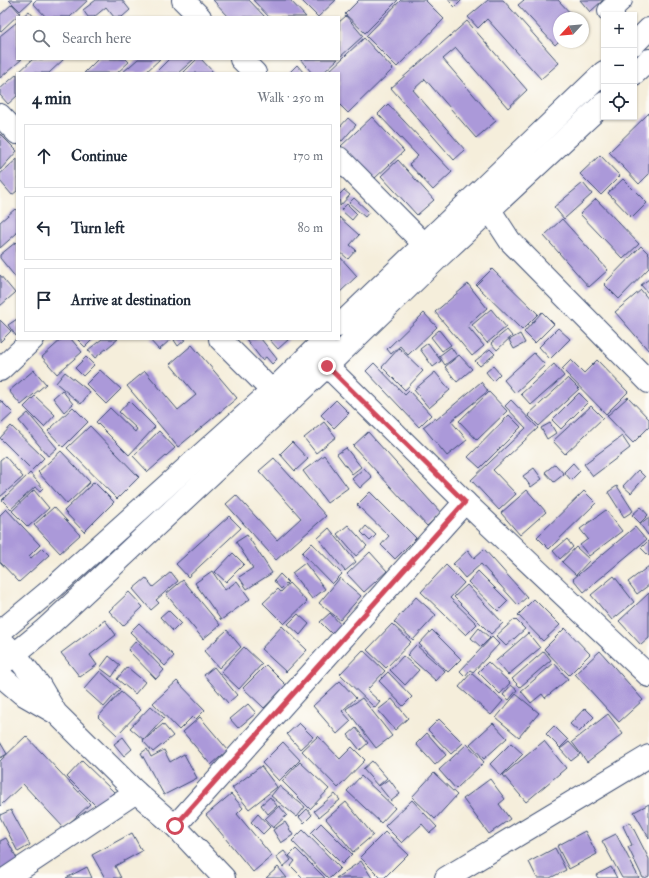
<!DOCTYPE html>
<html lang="en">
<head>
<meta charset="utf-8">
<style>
  body { margin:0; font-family:"IM FELL Double Pica",serif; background:#f2f2f3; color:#1f2937 }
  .controls { position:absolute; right:12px; top:12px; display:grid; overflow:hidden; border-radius:0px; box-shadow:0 1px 3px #0004 }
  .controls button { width:36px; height:36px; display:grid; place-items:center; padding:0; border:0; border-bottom:1px solid #e0e1e3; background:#fff; color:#1f2937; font:20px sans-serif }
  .compass { position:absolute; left:553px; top:12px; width:36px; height:36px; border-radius:50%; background:#fff; box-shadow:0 1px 3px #0004; rotate:244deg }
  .stop { position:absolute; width:12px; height:12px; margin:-9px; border:3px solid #d1495b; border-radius:50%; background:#fff }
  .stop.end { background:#d1495b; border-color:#fff; box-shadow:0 1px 4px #0008 }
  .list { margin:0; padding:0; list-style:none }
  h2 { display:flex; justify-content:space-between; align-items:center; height:52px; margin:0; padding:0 16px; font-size:17px }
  h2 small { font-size:13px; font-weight:400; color:#747a83 }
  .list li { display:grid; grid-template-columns:26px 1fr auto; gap:12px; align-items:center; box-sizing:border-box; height:64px; margin:0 8px 8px; padding:0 8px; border:1px solid #e0e1e3; border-radius:0px }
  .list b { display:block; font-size:15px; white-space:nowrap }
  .list em { font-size:13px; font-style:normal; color:#747a83 }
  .icon { flex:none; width:22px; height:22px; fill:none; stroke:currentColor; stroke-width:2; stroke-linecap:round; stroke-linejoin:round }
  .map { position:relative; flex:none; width:649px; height:878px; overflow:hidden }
  .search { position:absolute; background:#fff; box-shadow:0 1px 3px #0004; left:16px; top:16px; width:324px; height:44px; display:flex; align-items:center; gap:10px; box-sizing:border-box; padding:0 14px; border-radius:0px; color:#747a83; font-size:15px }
  .panel { position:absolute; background:#fff; box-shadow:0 1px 3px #0004; left:16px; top:72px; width:324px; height:268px; border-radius:0px }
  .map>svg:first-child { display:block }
  .building { fill:#ab99d9 }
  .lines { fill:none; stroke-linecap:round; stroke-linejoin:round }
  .minor-casing { stroke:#3c4c71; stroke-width:24 }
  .minor { stroke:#fff; stroke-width:22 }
  .route { stroke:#d1495b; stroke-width:5 }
</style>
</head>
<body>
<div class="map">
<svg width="649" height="878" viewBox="0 0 649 878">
  <rect width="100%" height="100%" fill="#fdfcf7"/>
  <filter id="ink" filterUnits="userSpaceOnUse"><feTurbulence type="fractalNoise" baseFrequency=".025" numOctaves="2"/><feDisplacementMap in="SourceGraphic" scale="8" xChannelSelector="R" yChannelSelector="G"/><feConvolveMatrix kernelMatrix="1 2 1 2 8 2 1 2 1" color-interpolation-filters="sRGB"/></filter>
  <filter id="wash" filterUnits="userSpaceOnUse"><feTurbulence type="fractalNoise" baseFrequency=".012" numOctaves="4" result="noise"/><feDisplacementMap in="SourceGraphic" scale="16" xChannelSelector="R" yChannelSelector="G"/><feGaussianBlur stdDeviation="0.9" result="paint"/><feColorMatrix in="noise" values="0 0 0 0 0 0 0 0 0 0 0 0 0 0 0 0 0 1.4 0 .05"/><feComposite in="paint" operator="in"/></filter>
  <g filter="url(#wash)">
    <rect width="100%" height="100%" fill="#f5eedb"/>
    <g id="blocks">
      <!-- building -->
      <g class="building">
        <path d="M9,0H32L20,11Z"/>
        <path d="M36,0H88L70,17H46L33,3Z"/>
        <path d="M96,0H122L130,10L122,17H114L106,7L94,17H88L83,10Z"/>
        <path d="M213,0H249L265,17H229Z"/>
        <path d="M253,0H290L306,17H269Z"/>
        <path d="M301,0H336L318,17Z"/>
        <path d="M359,0H398L365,33L345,14Z"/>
        <path d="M401,0H425L444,19L397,67L366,36Z"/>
        <path d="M448,0H462L455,7Z"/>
        <path d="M488,0H503L559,63L541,79L487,19L478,28L468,17Z"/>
        <path d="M524,0H558L575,18H559V41L555,45L518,5Z"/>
        <path d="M580,0H603L590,12Z"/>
        <path d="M12,4L20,13L0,32V15Z"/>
        <path d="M29,11L34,17H22Z"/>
        <path d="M346,16L363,36L339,58V22Z"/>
        <path d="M467,21L527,90L508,108L456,48L443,59L496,121L476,138L425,79L413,90L465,150L454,160L391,88Z"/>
        <path d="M17,22V59H22L0,78V36Z"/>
        <path d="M364,38L393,69L348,113L339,104V73H327Z"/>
        <path d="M33,59H64L49,73H18Z"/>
        <path d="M98,59H126L129,62L117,73H84Z"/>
        <path d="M138,59H160L145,73H122Z"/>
        <path d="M169,59H194L178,73H155Z"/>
        <path d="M197,59H201L214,73H183Z"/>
        <path d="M300,59H338L323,73H312Z"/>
        <path d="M297,65L304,73H289Z"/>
        <path d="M17,74V96L8,104L0,95V89Z"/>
        <path d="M388,104L452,172L433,190L409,164L418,156L378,114Z"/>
        <path d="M649,113V174L639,184L609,152Z"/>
        <path d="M372,117L404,151L375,178L362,165L361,167L341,146Z"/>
        <path d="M348,118L356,125L342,141L339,139V128Z"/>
        <path d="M0,134L17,151L0,170Z"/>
        <path d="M600,155L620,176L601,195L580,174Z"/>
        <path d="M17,159V191L12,195L0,181V174Z"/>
        <path d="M398,160L434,200L417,215L381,176Z"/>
        <path d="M623,179L647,203L632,218L608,193Z"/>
        <path d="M583,183L592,194L564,219L554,207Z"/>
        <path d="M344,190L350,195L340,206L339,195Z"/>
        <path d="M354,198L369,212L365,217L349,203Z"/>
        <path d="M596,199L639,244L623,259L580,214Z"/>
        <path d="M347,204L357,214L352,220L341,210Z"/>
        <path d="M15,209L17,211V233L0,248V222Z"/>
        <path d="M339,217L359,235L350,245L356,250L348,259L339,251Z"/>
        <path d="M562,219L608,270L589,287L544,236Z"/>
        <path d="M16,242L17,243V279L0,258V255Z"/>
        <path d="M641,246L649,254V268L619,299L604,284Z"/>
        <path d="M340,257L357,276L339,293V259Z"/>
        <path d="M492,269L538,314L522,330L476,285Z"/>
        <path d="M0,275L15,293L0,306Z"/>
        <path d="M649,279V292L648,293L641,285Z"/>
        <path d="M468,284L487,308L467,326L484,346L472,356L435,312Z"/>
        <path d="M641,290L649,300V351L615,312Z"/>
        <path d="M491,309L506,327L487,343L472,325Z"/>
        <path d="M542,312L554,324L535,343L524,332Z"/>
        <path d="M424,313L437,327L408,355L400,346L391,354L387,349Z"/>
        <path d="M17,319V335L16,336L8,325Z"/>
        <path d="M0,320L11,331L0,342Z"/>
        <path d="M558,328L570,339L550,359L539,347Z"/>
        <path d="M439,330L451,345L442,351L431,337Z"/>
        <path d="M507,330L512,336L497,350L491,343Z"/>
        <path d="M520,334L525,343L514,349L509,340Z"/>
        <path d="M62,339H71L82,352L57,374L42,357Z"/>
        <path d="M77,339H93L85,347Z"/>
        <path d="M102,339H118L95,358L88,350Z"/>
        <path d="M149,339H171L159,350Z"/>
        <path d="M175,339H186L178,346L174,340Z"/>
        <path d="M246,339H261L277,359L272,364L266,357L262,360Z"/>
        <path d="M269,339H289L278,349Z"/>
        <path d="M428,343L441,361L433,367L420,349Z"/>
        <path d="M192,345L237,398L178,447L127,386L145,371L178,410L196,395L170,364Z"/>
        <path d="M451,347L457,356L445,365L439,356Z"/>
        <path d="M399,348L423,371L405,390L382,367Z"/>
        <path d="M490,349L495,354L480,366L475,361Z"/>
        <path d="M534,353L545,365L515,393L504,380Z"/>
        <path d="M459,355L472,369L457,382L445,367Z"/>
        <path d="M86,357L94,365L83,376L75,368Z"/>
        <path d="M571,360L584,373L597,360L628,392L606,414L562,369Z"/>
        <path d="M374,363L405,395L409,391L431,415L419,427L366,371Z"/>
        <path d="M554,364L564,376L531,405L521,394Z"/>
        <path d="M493,366L500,374L493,381L486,372Z"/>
        <path d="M34,370L46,384L21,405L9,391Z"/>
        <path d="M100,370L121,389L106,404L86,384Z"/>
        <path d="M65,372L90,392L81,404L56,383Z"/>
        <path d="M435,372L450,390L429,408L414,390Z"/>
        <path d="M568,378L579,389L539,426L528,415Z"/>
        <path d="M481,382L488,391L451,421L467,440L447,456L423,427L435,418L436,420Z"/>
        <path d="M62,390L73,404L64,412L53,398Z"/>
        <path d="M489,392L507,411L477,440L459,421Z"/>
        <path d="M579,393L588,402L561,429L552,420Z"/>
        <path d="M35,396L55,415L44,427L24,407Z"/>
        <path d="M628,397L649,419V427L633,443L607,416Z"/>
        <path d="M0,400L13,413L0,425Z"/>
        <path d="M336,400L349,413L334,428L321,415Z"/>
        <path d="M511,400L538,428L493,470L516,494L499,510L471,480L526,428L505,406Z"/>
        <path d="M129,401L155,427L129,455L96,422L110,408L135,432L137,429L119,412Z"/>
        <path d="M591,406L603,418L565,454L553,441Z"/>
        <path d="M73,407L88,422L63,447L48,431Z"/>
        <path d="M28,413L57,448L48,456L19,421Z"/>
        <path d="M509,415L521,427L480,468L468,457Z"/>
        <path d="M324,422L336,437L316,453L304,438Z"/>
        <path d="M550,423L556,433L547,439L541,428Z"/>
        <path d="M11,426L44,458L32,470L0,438Z"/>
        <path d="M90,426L139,477L117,499L67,448Z"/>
        <path d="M159,431L175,448L148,472L133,456Z"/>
        <path d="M368,432L441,513L427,526L353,446Z"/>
        <path d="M622,436L630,448L593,476L584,464Z"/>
        <path d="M292,442L308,459L295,471L280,454Z"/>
        <path d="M346,448L361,467L352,474L337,454Z"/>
        <path d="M61,451L90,482L67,504L38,472Z"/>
        <path d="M324,455L348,488L327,503L303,471Z"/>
        <path d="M5,456L23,477L0,497V460Z"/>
        <path d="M274,458L326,516L276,560L226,504L236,495L277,540L301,518L259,471Z"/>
        <path d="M573,463L580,471L571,480L564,472Z"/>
        <path d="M555,464L564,474L554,482L545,472Z"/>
        <path d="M364,468L372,477L360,488L352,479Z"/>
        <path d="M534,468L542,479L531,487L523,476Z"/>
        <path d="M638,470L645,477L631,493L623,486Z"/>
        <path d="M30,473L43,488L40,491L35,487L11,509L2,500Z"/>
        <path d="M94,482L114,502L84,532L64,511Z"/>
        <path d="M617,486L633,511L624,517L608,492Z"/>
        <path d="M34,490L49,508L28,527L12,511Z"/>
        <path d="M527,490L546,512L520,535L501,513Z"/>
        <path d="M584,491L596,503L549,549L537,537Z"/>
        <path d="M370,492L416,538L395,559L381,545L389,536L357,505Z"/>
        <path d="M54,507L80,535L60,553L34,525Z"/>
        <path d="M641,507L648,515L640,523L632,515Z"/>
        <path d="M6,509L40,545L29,556L31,558L42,548L49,555L19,582L0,562V515Z"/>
        <path d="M606,510L622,531L589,556L580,545L588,539L580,529Z"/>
        <path d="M229,516L241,528L188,577L176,564Z"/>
        <path d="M649,517V534L648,535L640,524Z"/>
        <path d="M348,525L367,546L356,556L337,534Z"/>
        <path d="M366,526L376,535L370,541L361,532Z"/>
        <path d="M635,527L646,540L584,592L573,579Z"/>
        <path d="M329,528L356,562L345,571L318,538Z"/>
        <path d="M247,535L272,573L247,589L239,577L253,568L236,542Z"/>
        <path d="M567,539L573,547L560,559L553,551Z"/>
        <path d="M649,540V556L641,548Z"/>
        <path d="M312,543L342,574L332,584L302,553Z"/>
        <path d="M576,547L590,560L576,575L562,562Z"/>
        <path d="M484,549L527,597L518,605L481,564L465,578L453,564L468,550L474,558Z"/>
        <path d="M370,552L387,571L364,592L347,574Z"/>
        <path d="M233,553L244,564L226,582L215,572Z"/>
        <path d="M305,563L325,589L312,599L292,573Z"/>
        <path d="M446,565L464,583L450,598L477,624L466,635L421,592Z"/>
        <path d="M649,566V585L637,594L628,582Z"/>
        <path d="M212,571L225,590L237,581L250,599L221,620L195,583Z"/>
        <path d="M478,571L508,601L498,611L468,582Z"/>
        <path d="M171,572L178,581L156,600L159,603L151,610L133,589L146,578L153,587Z"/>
        <path d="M280,574L288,582L281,589L274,581Z"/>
        <path d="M614,576L634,602L612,620L591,595Z"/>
        <path d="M340,578L361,596L340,620L319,603Z"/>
        <path d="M183,580L220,625L203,639L166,594Z"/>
        <path d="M289,583L307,602L284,624L263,603L278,589L281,592Z"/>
        <path d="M467,585L503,623L491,634L454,597Z"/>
        <path d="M129,592L143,607L123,626L109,611Z"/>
        <path d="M649,593V638L641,645L619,621Z"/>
        <path d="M416,597L436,615L413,640L394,622Z"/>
        <path d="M534,599L560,625L543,641L518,615Z"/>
        <path d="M168,610L181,623L173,631L160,617Z"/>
        <path d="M330,613L342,626L333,635L320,622Z"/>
        <path d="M298,614L309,624L300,635L288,624Z"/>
        <path d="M515,619L525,629L506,646L496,636Z"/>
        <path d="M105,620L116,635L90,655L97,665L80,677L61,653Z"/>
        <path d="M139,623L174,656L165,666L130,632Z"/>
        <path d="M392,624L411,642L386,668L367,650Z"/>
        <path d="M282,626L307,650L286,672L261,649Z"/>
        <path d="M479,628L490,638L481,647L471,638Z"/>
        <path d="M565,628L590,654L569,675L544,649Z"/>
        <path d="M227,630L241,647L219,668L204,651Z"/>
        <path d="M432,630L461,659L448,672L419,644Z"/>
        <path d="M528,633L540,648L508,675L496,661Z"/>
        <path d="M492,637L499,644L473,672L470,670L465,676L460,671Z"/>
        <path d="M136,641L164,670L156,679L128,650Z"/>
        <path d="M416,645L445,671L436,681L407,655Z"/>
        <path d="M244,647L262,664L239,689L221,672Z"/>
        <path d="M363,650L385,671L367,690L380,702L375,708L340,674Z"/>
        <path d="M544,651L551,660L520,687L512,679Z"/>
        <path d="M600,651L643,700L619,722L575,674Z"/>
        <path d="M109,656L120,665L112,677L100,668Z"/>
        <path d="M403,656L419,670L405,685L390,670Z"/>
        <path d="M488,662L510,683L500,694L478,672Z"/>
        <path d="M554,663L568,679L545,698L542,694L531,703L521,691Z"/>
        <path d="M266,665L286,685L264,708L243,688Z"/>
        <path d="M127,667L145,682L135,694L117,679Z"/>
        <path d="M214,667L237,695L228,703L204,675Z"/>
        <path d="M100,671L120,689L104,707L84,689Z"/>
        <path d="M388,672L412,697L403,706L379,681Z"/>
        <path d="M471,673L503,701L491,715L459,687Z"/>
        <path d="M177,681L205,710L195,720L192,717L179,730L153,703Z"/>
        <path d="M340,681L356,698L342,711L351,721L337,734L313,706Z"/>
        <path d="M511,685L517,690L509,700L503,695Z"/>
        <path d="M121,692L141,710L117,735L98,717Z"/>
        <path d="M516,694L539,713L519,737L496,718Z"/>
        <path d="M362,698L392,736L376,748L346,709Z"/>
        <path d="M392,699L408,718L395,730L378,710Z"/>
        <path d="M248,704L256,713L238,728L230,719Z"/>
        <path d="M151,706L164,718L144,740L130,728Z"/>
        <path d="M585,708L594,717L579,732L570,724Z"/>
        <path d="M608,714L623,734L587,762L572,742Z"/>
        <path d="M200,717L228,750L211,765L183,732Z"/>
        <path d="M439,719L463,743L451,754L428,730Z"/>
        <path d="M299,723L313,737L300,749L287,734Z"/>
        <path d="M493,723L507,738L484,759L470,744Z"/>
        <path d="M163,724L173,736L153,752L143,741Z"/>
        <path d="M554,726L568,740L560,748L546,734Z"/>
        <path d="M356,728L368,743L360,750L348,735Z"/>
        <path d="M427,733L446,755L435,765L416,744Z"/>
        <path d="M26,736L90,804L64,828L23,784L0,806V761Z"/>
        <path d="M318,736L340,759L352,747L365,760L338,788L302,751Z"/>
        <path d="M123,737L132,749L124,756L114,744Z"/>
        <path d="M544,741L566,768L526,802L503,775Z"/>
        <path d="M0,742L7,754L0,758Z"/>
        <path d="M283,742L300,760L279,781L262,763Z"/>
        <path d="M569,742L580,754L571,761L560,749Z"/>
        <path d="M511,743L523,754L501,776L490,764Z"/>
        <path d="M467,744L484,762L456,789L439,770Z"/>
        <path d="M147,749L151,757L164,750L170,762L184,754L197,778L164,795L141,753Z"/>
        <path d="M82,761L114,792L98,808L67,777Z"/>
        <path d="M372,761L387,778L378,786L363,769Z"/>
        <path d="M300,762L329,789L310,809L282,781Z"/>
        <path d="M261,766L277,787L249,809L232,788Z"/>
        <path d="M434,773L457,795L435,819L412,797Z"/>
        <path d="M361,776L395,808L381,823L347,791Z"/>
        <path d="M389,779L400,794L391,801L379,786Z"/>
        <path d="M490,779L505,799L499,804L510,819L489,834L463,799Z"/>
        <path d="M279,786L305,807L297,817L271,796Z"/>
        <path d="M231,794L243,808L237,814L272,856L253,872L206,815Z"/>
        <path d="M335,794L340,800L319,817L314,811Z"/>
        <path d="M270,797L277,806L268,814L261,805Z"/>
        <path d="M412,800L437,827L430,833L422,824L402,843L385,826Z"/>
        <path d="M346,802L373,835L353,852L326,819Z"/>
        <path d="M649,804V838L634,812Z"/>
        <path d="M279,806L287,815L273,828L265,819Z"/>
        <path d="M307,809L312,815L304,823L299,817Z"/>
        <path d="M11,810L30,845L18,852L0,817V815Z"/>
        <path d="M258,814L270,827L263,834L251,822Z"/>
        <path d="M285,822L293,835L281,843L273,830Z"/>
        <path d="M630,822L649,859V876L645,878H643L628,847L632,845L623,826Z"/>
        <path d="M321,823L352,854L342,864L311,833Z"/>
        <path d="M303,830L340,868L330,878H328L292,841Z"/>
        <path d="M585,831L597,854L569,869L557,846Z"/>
        <path d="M385,832L408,854L384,878H381L360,857Z"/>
        <path d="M132,833L142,851L115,866L121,878H105L92,855Z"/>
        <path d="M616,834L639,878H622L602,841Z"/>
        <path d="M6,838L21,866L0,877V841Z"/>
        <path d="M555,848L566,870L550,878H537L529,862Z"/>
        <path d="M296,849L325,878H303L291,866L295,861L289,856Z"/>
        <path d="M284,851L291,860L283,867L276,857Z"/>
        <path d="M361,861L372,878H336Z"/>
        <path d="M87,867L92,878H66Z"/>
        <path d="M278,867L287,878H266Z"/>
        <path d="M611,867L617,878H598L596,875Z"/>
      </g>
    </g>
  </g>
  <g filter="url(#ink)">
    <use href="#blocks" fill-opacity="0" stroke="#3c4c71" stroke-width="1"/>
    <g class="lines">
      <defs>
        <g id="minor">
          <path d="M183,0L200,17"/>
          <path d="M613,15L609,11L621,0"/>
          <path d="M634,44L649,29"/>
          <path d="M241,59L255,73"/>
          <path d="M634,74L649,60"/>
          <path d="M0,115L17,133"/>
          <path d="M339,158L424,244"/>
          <path d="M482,198L510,241L649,382"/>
          <path d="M339,326L604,72"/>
          <path d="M220,339L272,391"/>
          <path d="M327,366L465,502L649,676"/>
          <path d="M0,370L33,339"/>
          <path d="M0,632L54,587L272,391L325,339"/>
          <path d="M4,643L15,654L40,686L56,713L136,792L175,826L224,878"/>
          <path d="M0,666L44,630L70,606L327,366L438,258L604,103"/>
          <path d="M0,675L21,693L54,712"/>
          <path d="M175,826L465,502"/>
          <path d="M7,878L136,792"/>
          <path d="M446,878L649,756"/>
        </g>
      </defs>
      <!-- minor casing -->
      <use href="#minor" class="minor-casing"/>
      <!-- minor -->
      <use href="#minor" class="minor"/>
    </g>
  </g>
  <g class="lines" filter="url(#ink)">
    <!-- route -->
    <path class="route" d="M175,826L465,502L327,366"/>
  </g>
</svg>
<div class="controls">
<button>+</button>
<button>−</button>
<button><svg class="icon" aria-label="locate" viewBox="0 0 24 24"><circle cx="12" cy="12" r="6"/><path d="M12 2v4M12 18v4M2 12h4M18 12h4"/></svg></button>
</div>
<svg class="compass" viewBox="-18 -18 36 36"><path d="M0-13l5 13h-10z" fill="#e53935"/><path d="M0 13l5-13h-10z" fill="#747a83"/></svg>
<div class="stop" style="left:175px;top:826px"></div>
<div class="stop end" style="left:327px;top:366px"></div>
<div class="search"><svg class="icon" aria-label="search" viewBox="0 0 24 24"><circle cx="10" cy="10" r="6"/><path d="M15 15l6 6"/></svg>Search here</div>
<section class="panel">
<h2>4 min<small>Walk · 250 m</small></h2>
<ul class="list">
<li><svg class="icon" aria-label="ahead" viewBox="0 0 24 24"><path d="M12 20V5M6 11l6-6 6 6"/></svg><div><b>Continue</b></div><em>170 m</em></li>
<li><svg class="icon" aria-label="left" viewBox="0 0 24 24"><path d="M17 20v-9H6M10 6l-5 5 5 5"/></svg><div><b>Turn left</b></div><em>80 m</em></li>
<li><svg class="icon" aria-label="arrive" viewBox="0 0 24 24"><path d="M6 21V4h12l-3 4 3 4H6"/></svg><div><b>Arrive at destination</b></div></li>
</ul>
</section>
</div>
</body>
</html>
